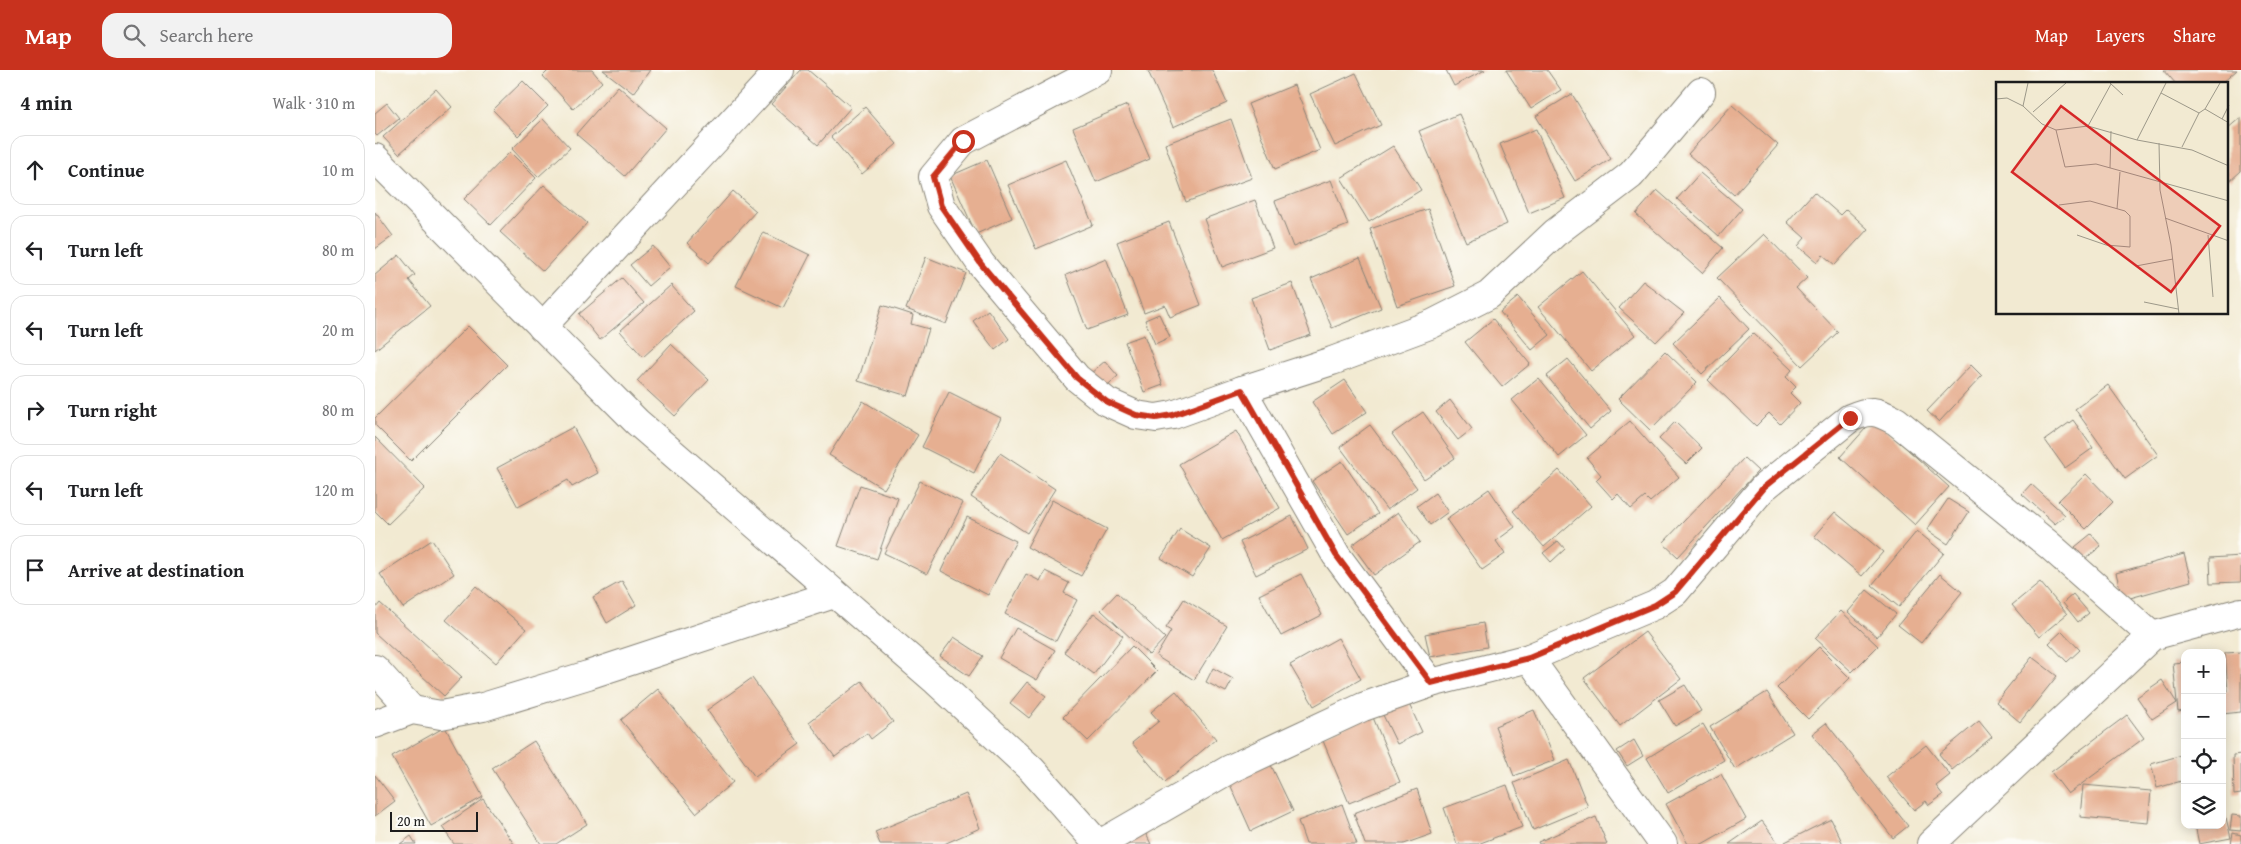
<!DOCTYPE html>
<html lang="en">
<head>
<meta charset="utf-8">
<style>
  body { margin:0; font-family:"Gentium Book Plus",serif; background:#f2f2f2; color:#202124 }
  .controls { position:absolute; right:15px; bottom:15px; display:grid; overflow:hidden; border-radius:10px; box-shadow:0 2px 12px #0003 }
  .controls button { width:45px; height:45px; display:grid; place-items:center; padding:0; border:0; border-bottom:1px solid #e0e0e0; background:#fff; color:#202124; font:25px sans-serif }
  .scale { position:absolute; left:15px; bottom:12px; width:88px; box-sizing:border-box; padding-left:5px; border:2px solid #1c1c1c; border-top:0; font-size:14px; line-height:18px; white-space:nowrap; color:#1c1c1c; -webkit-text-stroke:4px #fdfcf7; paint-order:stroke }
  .stop { position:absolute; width:15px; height:15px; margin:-11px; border:4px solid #c8321e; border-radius:50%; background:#fff }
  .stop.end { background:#c8321e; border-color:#fff; box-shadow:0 1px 5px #0008 }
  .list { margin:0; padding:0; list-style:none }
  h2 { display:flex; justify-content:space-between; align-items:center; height:65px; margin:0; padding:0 20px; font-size:21px }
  h2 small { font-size:16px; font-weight:400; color:#757577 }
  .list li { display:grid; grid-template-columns:32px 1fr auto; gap:15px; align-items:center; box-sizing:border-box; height:70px; margin:0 10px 10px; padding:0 10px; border:1px solid #e0e0e0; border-radius:15px }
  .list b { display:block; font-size:19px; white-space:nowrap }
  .list em { font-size:16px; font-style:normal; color:#757577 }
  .icon { flex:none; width:28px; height:28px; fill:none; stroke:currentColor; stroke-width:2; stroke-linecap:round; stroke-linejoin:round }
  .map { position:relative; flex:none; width:1866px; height:774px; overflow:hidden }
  header { display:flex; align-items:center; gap:30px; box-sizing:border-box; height:70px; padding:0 25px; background:#c8321e; color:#fff }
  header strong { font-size:24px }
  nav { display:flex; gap:28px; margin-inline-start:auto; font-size:18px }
  .search { width:350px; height:45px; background:#f2f2f2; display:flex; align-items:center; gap:12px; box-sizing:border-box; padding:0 18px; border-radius:15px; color:#757577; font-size:19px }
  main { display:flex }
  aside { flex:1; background:#fff }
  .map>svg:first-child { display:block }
  .building { fill:#e6af91 }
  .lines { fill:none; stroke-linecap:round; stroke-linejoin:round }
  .minor-casing { stroke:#878377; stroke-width:30 }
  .minor { stroke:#fff; stroke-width:28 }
  .route { stroke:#c8321e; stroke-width:6 }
  .inset-road { fill:none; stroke:#9c9889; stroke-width:1 }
  .view { fill:#d62828; fill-opacity:0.15; stroke:#d62828; stroke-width:2.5 }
  .inset-edge { fill:none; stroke:#1c1c1c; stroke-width:2.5 }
</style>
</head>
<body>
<header>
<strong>Map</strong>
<div class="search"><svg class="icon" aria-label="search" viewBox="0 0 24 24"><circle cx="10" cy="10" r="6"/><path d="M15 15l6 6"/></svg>Search here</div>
<nav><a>Map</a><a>Layers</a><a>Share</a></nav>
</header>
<main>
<aside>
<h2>4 min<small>Walk · 310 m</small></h2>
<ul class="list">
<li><svg class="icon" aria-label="ahead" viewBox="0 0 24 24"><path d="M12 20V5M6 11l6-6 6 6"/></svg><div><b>Continue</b></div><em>10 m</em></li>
<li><svg class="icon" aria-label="left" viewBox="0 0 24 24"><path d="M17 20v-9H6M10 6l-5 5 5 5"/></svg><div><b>Turn left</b></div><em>80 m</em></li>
<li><svg class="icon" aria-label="left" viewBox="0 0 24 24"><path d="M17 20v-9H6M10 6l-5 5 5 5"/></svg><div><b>Turn left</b></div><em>20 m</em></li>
<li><svg class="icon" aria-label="right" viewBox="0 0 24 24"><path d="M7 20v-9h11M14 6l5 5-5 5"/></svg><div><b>Turn right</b></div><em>80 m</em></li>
<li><svg class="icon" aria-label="left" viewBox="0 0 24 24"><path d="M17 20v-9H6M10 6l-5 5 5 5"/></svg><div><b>Turn left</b></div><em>120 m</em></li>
<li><svg class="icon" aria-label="arrive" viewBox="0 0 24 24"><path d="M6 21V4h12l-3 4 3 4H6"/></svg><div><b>Arrive at destination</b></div></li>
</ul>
</aside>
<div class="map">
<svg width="1866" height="774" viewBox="0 0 1866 774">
  <rect width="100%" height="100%" fill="#fdfcf7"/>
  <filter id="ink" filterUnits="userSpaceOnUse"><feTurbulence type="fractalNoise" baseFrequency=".02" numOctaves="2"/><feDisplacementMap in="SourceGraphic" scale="10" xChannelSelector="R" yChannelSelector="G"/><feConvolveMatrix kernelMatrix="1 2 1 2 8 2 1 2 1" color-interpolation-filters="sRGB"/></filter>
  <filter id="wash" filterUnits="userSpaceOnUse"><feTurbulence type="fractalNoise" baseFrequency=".0096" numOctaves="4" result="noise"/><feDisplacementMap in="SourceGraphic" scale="20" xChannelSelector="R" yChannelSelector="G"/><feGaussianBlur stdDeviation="1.12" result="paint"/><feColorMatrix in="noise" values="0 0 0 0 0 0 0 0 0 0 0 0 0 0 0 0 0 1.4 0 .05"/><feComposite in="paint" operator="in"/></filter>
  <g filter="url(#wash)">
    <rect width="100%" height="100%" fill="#f2ead2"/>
    <g id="blocks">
      <!-- building -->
      <g class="building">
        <path d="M174,0H217L227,12L198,39L168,6Z"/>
        <path d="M228,0H275L258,23Z"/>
        <path d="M426,0H433L476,37L443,75L396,34Z"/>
        <path d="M837,0L852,33L798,57L773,1Z"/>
        <path d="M1071,0H1110L1079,16Z"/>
        <path d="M1131,0H1172L1186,20L1156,39Z"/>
        <path d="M1789,0H1862L1846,14H1801Z"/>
        <path d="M981,3L1006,55L960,76L935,24Z"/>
        <path d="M148,11L173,36L143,66L118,40Z"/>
        <path d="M919,15L945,80L900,99L873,34Z"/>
        <path d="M243,16L291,58L250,106L201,64Z"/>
        <path d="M61,19L77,37L24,84L8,67Z"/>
        <path d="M1197,24L1236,89L1200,111L1161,46Z"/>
        <path d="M12,33L24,48L2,66L0,64V43Z"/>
        <path d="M752,35L775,89L721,112L698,58Z"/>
        <path d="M1357,35L1403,75L1359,125L1313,84Z"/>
        <path d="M490,37L522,74L487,104L456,67Z"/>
        <path d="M1084,44L1132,154L1091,172L1044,61Z"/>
        <path d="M1866,47V101L1855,111L1852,108V59Z"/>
        <path d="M168,49L195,78L163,107L137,79Z"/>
        <path d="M856,49L877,108L811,132L790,74Z"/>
        <path d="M1161,59L1190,128L1154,143L1125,74Z"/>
        <path d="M1018,76L1046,120L994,152L966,108Z"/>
        <path d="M135,82L161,108L116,155L89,129Z"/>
        <path d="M612,90L637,148L601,164L575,106Z"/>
        <path d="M691,90L718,155L661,179L633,115Z"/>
        <path d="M1325,103L1367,139L1344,166L1302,129Z"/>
        <path d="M956,110L973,155L918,177L900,131Z"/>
        <path d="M169,115L212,153L168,201L125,162Z"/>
        <path d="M1282,120L1348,178L1327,203L1261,144Z"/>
        <path d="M358,121L381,141L334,193L312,173Z"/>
        <path d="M1439,122L1465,145L1471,139L1493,159L1460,195L1448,185L1442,192L1423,176L1430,168L1412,152Z"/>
        <path d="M880,130L898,178L847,197L829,149Z"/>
        <path d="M1053,139L1080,216L1022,236L995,159Z"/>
        <path d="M0,142L18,166L0,179Z"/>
        <path d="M794,152L826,235L795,247L790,235L769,243L742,172Z"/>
        <path d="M388,162L435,185L408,238L361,216Z"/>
        <path d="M1389,164L1432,208L1421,218L1463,262L1427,296L1342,208Z"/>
        <path d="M278,176L295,197L273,216L255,195Z"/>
        <path d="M24,185L40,205L34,210L55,236L0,280V205Z"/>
        <path d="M551,187L591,203L571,254L531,239Z"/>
        <path d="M731,188L753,245L712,260L691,205Z"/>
        <path d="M985,188L1006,238L957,258L936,209Z"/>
        <path d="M1207,201L1260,265L1216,301L1163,237Z"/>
        <path d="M247,208L269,233L225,270L204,244Z"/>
        <path d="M1268,211L1309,243L1281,272L1244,238Z"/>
        <path d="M917,213L936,265L895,280L876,228Z"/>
        <path d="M296,215L319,241L268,287L245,261Z"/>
        <path d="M1143,227L1175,265L1157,280L1125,242Z"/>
        <path d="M1345,228L1374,259L1327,304L1298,273Z"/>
        <path d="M507,235L538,245L536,254L554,259L533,326L483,311Z"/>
        <path d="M613,240L634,269L620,280L598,251Z"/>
        <path d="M784,244L795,267L780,274L770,250Z"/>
        <path d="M1118,249L1155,294L1127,317L1090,272Z"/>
        <path d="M93,256L132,295L36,391L0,355V348Z"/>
        <path d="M1378,263L1417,300L1411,307L1421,317L1415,323L1425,333L1405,354L1394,343L1381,356L1333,310Z"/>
        <path d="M769,265L788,315L769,322L750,272Z"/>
        <path d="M296,274L334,310L300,346L262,311Z"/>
        <path d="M1290,281L1322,312L1275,360L1243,329Z"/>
        <path d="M1193,289L1236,341L1215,359L1172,306Z"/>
        <path d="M730,291L743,306L729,318L716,303Z"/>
        <path d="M1596,295L1607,306L1564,352L1552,341Z"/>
        <path d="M1164,308L1211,365L1184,387L1137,330Z"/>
        <path d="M970,310L992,342L958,364L937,332Z"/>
        <path d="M1733,315L1783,385L1750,409L1700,339Z"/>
        <path d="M574,322L626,348L599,403L547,377Z"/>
        <path d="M1075,330L1097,359L1083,370L1061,342Z"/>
        <path d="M488,331L543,365L509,419L454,385Z"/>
        <path d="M1048,342L1080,388L1049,409L1017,364Z"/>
        <path d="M1499,349L1574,417L1540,455L1465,387Z"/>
        <path d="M1698,350L1718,378L1690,398L1670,370Z"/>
        <path d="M1255,351L1304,407L1275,432L1270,427L1256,439L1243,424L1238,429L1221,410L1226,405L1212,388Z"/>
        <path d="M1300,352L1327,378L1311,394L1284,369Z"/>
        <path d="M995,355L1042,418L1012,440L965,377Z"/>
        <path d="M198,357L223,403L197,417L193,410L143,437L122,398Z"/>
        <path d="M861,361L905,438L847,470L804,394Z"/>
        <path d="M0,367L50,418L13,454L0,441Z"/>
        <path d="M625,383L680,419L652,463L596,427Z"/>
        <path d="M1369,388L1383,401L1303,487L1288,473Z"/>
        <path d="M967,391L1003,444L973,464L937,411Z"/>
        <path d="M1184,400L1216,436L1169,477L1138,441Z"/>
        <path d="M1711,404L1738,432L1711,459L1683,431Z"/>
        <path d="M545,411L588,433L552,504L509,483Z"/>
        <path d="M1656,414L1690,445L1680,454L1647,424Z"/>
        <path d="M485,415L523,428L502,489L463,476Z"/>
        <path d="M1114,419L1140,457L1121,471L1130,484L1107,500L1071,449Z"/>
        <path d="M1060,423L1073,442L1055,455L1042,436Z"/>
        <path d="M1573,429L1594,442L1573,474L1552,460Z"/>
        <path d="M677,430L732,459L706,506L652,477Z"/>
        <path d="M1023,442L1045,472L999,505L977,475Z"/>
        <path d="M1460,442L1508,482L1487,506L1439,466Z"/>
        <path d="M917,446L933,479L881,505L865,472Z"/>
        <path d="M592,447L641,471L613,525L566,501Z"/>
        <path d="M805,459L836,478L817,507L786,488Z"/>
        <path d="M1542,461L1569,483L1524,537L1497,515Z"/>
        <path d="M1716,464L1726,476L1710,489L1700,477Z"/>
        <path d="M57,470L79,504L28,538L5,504Z"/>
        <path d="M1183,471L1190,479L1176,492L1168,483Z"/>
        <path d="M1809,484L1816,511L1748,530L1741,503Z"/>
        <path d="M1866,486V512L1836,513L1835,488Z"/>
        <path d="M670,501L694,513L689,523L702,530L681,571L630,544L651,504L665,511Z"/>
        <path d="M926,504L947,545L906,566L884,525Z"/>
        <path d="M1565,504L1587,522L1546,573L1523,555Z"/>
        <path d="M247,511L261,535L232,553L218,527Z"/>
        <path d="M1665,512L1692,544L1664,567L1637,535Z"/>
        <path d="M101,516L151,559L121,593L71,550Z"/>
        <path d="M1492,520L1521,544L1502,567L1473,542Z"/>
        <path d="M742,523L790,568L774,585L726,540Z"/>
        <path d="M1698,524L1714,543L1703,552L1688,533Z"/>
        <path d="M809,529L852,556L819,610L781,586L796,561L791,558Z"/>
        <path d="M5,533L87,607L69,626L0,563V539Z"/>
        <path d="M1466,541L1503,576L1477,602L1440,568Z"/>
        <path d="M719,543L748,566L719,604L689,582Z"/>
        <path d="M1108,553L1112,577L1055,587L1050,564Z"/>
        <path d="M641,558L680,580L662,610L624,588Z"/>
        <path d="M1687,561L1705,580L1692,592L1674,573Z"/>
        <path d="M1270,562L1306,609L1245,656L1209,608Z"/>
        <path d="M579,567L608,586L594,606L565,586Z"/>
        <path d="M963,568L986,609L939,636L915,595Z"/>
        <path d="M757,576L782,601L713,671L688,647Z"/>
        <path d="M1444,577L1475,608L1433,649L1402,618Z"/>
        <path d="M1866,582V642L1847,644V622L1853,621L1850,583Z"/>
        <path d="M1657,587L1682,606L1645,652L1621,632Z"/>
        <path d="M1810,592V641L1803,642L1798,593Z"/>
        <path d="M838,598L858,609L851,622L831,612Z"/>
        <path d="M377,608L425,674L380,707L332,640Z"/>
        <path d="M1787,610L1802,633L1777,649L1762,627Z"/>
        <path d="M487,611L518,652L496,669L492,663L460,687L434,652Z"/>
        <path d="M652,612L671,626L654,648L635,633Z"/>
        <path d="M1310,615L1326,641L1300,656L1284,630Z"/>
        <path d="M283,619L358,712L321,743L246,650Z"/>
        <path d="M801,621L841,669L790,712L757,673L784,651L776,642Z"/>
        <path d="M1392,622L1418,663L1360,699L1335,657Z"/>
        <path d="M1033,632L1047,662L1022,674L1008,645Z"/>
        <path d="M1159,640L1180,690L1139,706L1120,656Z"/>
        <path d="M997,645L1025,712L974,733L946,666Z"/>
        <path d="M1752,645L1769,668L1693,724L1676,702Z"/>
        <path d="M1604,651L1617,667L1577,700L1564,684Z"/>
        <path d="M1451,653L1533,756L1518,768L1437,664Z"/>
        <path d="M1328,654L1349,690L1293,723L1272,688Z"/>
        <path d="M70,657L108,727L56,756L17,687Z"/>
        <path d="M1259,670L1268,686L1252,696L1242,681Z"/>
        <path d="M159,671L212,754L181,774H166L117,698Z"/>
        <path d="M1551,675L1575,705L1561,716L1568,725L1554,735L1551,731L1539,740L1511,707Z"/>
        <path d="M1866,684V724L1859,725L1858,685Z"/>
        <path d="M1807,685L1810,695V710L1782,718L1776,694Z"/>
        <path d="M1194,690L1213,737L1158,760L1139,713Z"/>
        <path d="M895,693L918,741L876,761L854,712Z"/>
        <path d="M1346,704L1371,749L1327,774H1313L1291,734Z"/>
        <path d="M0,705L20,731L0,746Z"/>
        <path d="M1132,715L1147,757L1103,774H1082L1069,738Z"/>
        <path d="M1708,715L1776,721L1773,753L1705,747Z"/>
        <path d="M1042,719L1057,764L1029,774H990L979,743Z"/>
        <path d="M591,724L605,758L569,774H505L500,762Z"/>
        <path d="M108,729L139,774H79L67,757Z"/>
        <path d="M967,734L982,774H931L923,751Z"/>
        <path d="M1857,745L1866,746V761L1855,760Z"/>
        <path d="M1221,747L1232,774H1164L1163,772Z"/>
        <path d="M1847,748H1851L1856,768L1824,774L1820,755H1847Z"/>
        <path d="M1456,749L1468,774H1411L1410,772Z"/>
        <path d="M1387,751L1404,774H1354Z"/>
        <path d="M769,760L776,774H749Z"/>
        <path d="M1858,763L1866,765V774H1856Z"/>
        <path d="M36,766L41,774H25Z"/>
      </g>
    </g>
  </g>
  <g filter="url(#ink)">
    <use href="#blocks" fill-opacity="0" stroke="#878377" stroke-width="1"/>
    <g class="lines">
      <defs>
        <g id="minor">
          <path d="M723,0L588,71L558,107L566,136L606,194L702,308L732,332L761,345L781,348L798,345L867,320L957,291L1057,254L1114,225L1180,163L1256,105L1326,22"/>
          <path d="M0,88L262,352L561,611L657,700L723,774"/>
          <path d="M167,257L405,0"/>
          <path d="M867,320L961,485L1056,613"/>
          <path d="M1154,588L1288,774"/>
          <path d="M0,599L37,640"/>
          <path d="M0,654L37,640L66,645L108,637L213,605L459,524"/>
          <path d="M725,774L855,699L988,637L1056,613L1154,588L1280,535L1300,522L1388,418L1475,348C1496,339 1500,340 1521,351L1674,475L1777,566"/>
          <path d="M1556,774L1777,566L1866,542"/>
        </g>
      </defs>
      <!-- minor casing -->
      <use href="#minor" class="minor-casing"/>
      <!-- minor -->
      <use href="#minor" class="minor"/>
    </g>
  </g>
  <g class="lines" filter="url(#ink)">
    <!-- route -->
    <path class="route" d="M588,71L558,107L566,136L606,194L702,308L732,332L761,345L781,348L798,345L867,320L961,485L1056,613L1154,588L1280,535L1300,522L1388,418L1475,348"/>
  </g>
  <!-- overview -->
  <g transform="translate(1621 12)">
    <rect width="232" height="232" fill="#f2ead2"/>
    <path class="inset-road" d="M114,1L127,13M165,11L203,31M0,17L11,16L27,24L46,42L60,48L92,44L141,58L196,68L233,84M27,24L32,1M209,27L233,41M37,30L70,1M226,37L233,23M92,44L115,2M60,48L69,85L100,82L233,119M141,58L170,1M163,61L164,108L175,163L183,232M186,65L203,31L209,27L224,1M114,86L115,49M63,123L94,119L129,129L134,134V165L110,163L81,153M121,127L124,90M169,136L233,159M212,153L217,215M140,184L177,177M148,220L182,227"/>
    <path class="view" d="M65,24L224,144L175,210L16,90Z"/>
    <rect width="232" height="232" class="inset-edge"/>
  </g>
</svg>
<div class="controls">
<button>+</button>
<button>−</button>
<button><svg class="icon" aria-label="locate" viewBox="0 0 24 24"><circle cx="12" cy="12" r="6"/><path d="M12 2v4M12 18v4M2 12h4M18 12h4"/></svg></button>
<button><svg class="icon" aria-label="layers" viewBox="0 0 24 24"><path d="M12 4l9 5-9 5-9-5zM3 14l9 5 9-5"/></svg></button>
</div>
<div class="scale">20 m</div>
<div class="stop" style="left:588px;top:71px"></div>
<div class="stop end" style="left:1475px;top:348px"></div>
</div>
</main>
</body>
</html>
